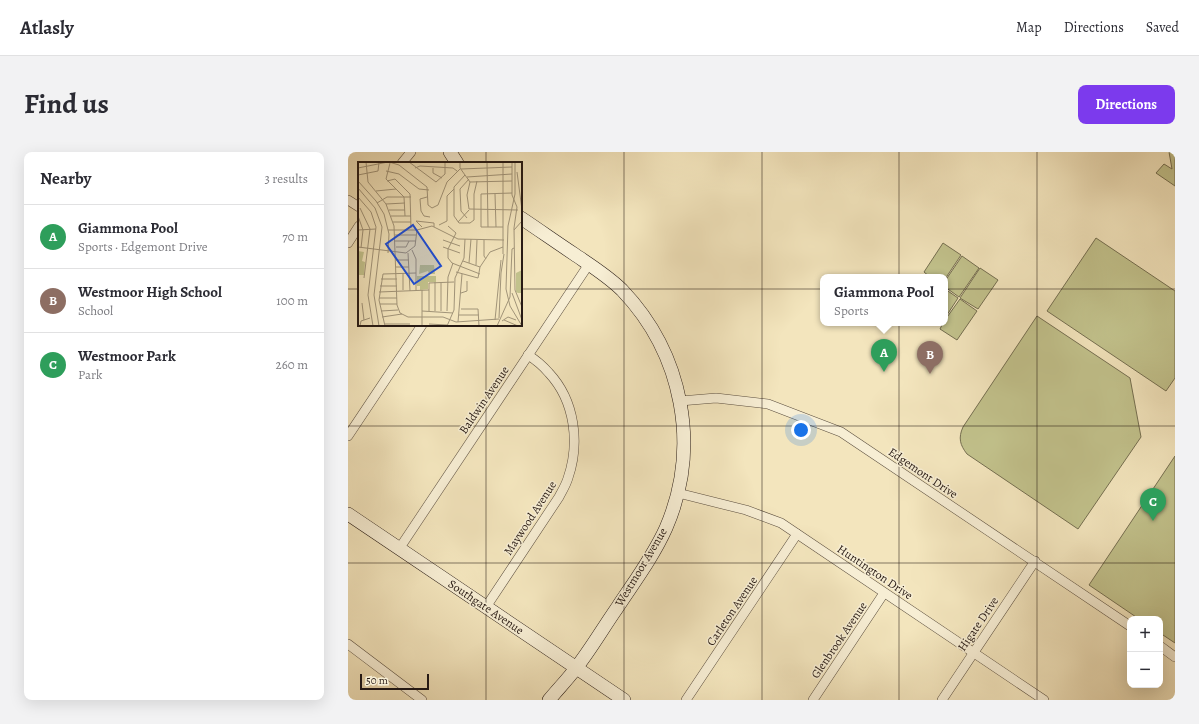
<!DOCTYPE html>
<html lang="en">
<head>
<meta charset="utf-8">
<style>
  body { margin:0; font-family:Alegreya,serif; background:#f2f2f3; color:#2b2b33 }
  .controls { position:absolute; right:12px; bottom:12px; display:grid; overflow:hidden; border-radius:8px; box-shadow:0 4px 16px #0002 }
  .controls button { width:36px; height:36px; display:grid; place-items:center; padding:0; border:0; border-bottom:1px solid #e1e1e2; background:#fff; color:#2b2b33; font:20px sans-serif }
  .scale { position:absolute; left:12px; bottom:10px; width:69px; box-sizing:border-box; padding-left:4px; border:2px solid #271a14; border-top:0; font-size:11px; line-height:14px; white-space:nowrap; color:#271a14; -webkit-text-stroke:3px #f7eed4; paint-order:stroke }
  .you { position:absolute; left:453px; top:278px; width:14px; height:14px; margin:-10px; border:3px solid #fff; border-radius:50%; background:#1a73e8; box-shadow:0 0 0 6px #1a73e833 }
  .badge { display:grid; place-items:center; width:26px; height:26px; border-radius:50%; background:#7c3aed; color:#fff; font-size:13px; font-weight:700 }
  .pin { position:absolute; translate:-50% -33px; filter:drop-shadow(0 1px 2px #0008) }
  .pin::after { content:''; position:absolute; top:21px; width:14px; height:12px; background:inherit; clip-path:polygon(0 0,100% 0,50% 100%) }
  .popup { position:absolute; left:472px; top:122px; width:128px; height:52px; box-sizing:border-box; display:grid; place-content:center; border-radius:8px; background:#fff; filter:drop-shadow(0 1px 3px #0005); font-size:13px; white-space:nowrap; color:#7c7c81 }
  .popup b { font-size:15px; color:#2b2b33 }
  .popup::after { content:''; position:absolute; left:50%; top:100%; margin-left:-8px; border:8px solid transparent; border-top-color:#fff }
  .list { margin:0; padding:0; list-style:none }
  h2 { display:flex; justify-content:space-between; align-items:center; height:52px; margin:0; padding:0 16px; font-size:17px }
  h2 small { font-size:13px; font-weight:400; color:#7c7c81 }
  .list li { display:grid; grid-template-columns:26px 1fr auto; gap:12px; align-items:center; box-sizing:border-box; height:64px; padding:0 16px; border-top:1px solid #e1e1e2 }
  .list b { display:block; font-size:15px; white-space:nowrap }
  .list p { margin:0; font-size:13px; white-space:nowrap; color:#7c7c81 }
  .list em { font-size:13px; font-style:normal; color:#7c7c81 }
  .map { position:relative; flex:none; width:827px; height:548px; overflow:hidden; border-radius:8px }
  header { display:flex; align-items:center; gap:24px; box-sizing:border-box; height:56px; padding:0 20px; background:#fff; border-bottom:1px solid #e1e1e2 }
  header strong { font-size:19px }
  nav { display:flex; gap:22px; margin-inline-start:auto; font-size:14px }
  .intro { display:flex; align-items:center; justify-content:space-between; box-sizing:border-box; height:96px; padding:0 24px }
  h1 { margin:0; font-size:28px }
  .button { padding:10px 18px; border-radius:8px; background:#7c3aed; color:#fff; font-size:14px; font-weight:700 }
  main { display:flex; gap:24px; padding:0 24px }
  aside { flex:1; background:#fff; border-radius:8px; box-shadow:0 4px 16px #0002 }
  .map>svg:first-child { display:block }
  .green { fill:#c2c28c; stroke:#746e50 }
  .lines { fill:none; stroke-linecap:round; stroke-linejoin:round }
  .street-casing { stroke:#5a4d3e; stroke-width:10 }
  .secondary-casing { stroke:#271a14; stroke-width:14 }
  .street { stroke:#f7eed4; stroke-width:9 }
  .secondary { stroke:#f7eed4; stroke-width:13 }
  .grid { fill:none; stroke:#271a14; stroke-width:1; stroke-opacity:0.55 }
  .labels { text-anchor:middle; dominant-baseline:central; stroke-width:3; stroke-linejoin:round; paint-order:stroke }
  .street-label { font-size:12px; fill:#271a14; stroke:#f7eed4 }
  .inset-road { fill:none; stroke:#a19479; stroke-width:1 }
  .view { fill:#1d4ed8; fill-opacity:0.15; stroke:#1d4ed8; stroke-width:2 }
  .inset-edge { fill:none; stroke:#271a14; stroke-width:2 }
</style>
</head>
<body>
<header>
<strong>Atlasly</strong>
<nav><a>Map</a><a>Directions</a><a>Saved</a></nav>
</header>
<div class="intro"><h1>Find us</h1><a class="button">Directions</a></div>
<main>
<aside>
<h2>Nearby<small>3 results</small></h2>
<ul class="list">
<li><span class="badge" style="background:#2e9e5b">A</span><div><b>Giammona Pool</b><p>Sports · Edgemont Drive</p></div><em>70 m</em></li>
<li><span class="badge" style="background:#8d6e63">B</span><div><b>Westmoor High School</b><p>School</p></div><em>100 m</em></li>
<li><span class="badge" style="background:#2e9e5b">C</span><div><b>Westmoor Park</b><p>Park</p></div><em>260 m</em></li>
</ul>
</aside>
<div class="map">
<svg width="827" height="548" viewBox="0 0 827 548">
  <rect width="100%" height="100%" fill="#f3e5bd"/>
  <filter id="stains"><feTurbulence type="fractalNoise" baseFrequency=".005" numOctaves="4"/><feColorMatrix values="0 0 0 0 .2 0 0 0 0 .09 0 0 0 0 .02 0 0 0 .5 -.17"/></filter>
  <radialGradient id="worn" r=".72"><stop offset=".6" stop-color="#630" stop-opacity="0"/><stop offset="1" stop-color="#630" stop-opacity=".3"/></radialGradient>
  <!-- green -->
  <g class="green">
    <path d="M821,0H827V34L808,21L816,12L824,17Z"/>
    <path d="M748,86L827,139V226L818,239L699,159Z"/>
    <path d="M595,91L613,103L597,127V125H582L576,120Z"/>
    <path d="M614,104L631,116L611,145L597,135V129Z"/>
    <path d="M632,116L650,128L630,157L612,146Z"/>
    <path d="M597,137L610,146L597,166Z"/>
    <path d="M612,147L629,159L609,188L592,177L595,171H597V168Z"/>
    <path d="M689,164L782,226L793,285L730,377L619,302C612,293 610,286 615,275Z"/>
    <path d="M827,304V491L812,481V467H791L741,433Z"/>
  </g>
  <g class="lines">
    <defs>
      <g id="street">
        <path d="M54,11L63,0"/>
        <path d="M0,48L11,55"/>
        <path d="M0,91L11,74"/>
        <path d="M332,249L368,246L420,252L493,280L782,474"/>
        <path d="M0,284L74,173"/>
        <path d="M330,341L398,358L433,371L696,548"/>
        <path d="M51,397L241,112"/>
        <path d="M138,455L211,345C214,339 218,333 220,326C232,291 227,249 201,221C195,214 188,208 180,203"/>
        <path d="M0,492L74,548"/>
        <path d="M812,494L827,505"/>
        <path d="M338,548L449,382"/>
        <path d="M465,548L536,441"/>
        <path d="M594,548L687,409"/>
      </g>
      <g id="secondary">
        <path d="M102,0L109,11"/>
        <path d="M173,66C191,78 208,90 226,102C242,113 260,124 274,138C335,202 353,295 318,376C305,405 286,430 269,456C255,476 243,497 228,516C220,527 210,537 201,548"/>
        <path d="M0,362L276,548"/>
      </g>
    </defs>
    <!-- street casing -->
    <use href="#street" class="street-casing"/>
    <!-- secondary casing -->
    <use href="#secondary" class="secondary-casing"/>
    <!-- street -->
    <use href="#street" class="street"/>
    <!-- secondary -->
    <use href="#secondary" class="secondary"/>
  </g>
  <!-- grid -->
  <path class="grid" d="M138,0V11M276,0V548M414,0V548M551,0V548M689,0V548M0,137H11M173,137H827M138,173V548M0,274H827M0,411H827"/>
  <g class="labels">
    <!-- street labels -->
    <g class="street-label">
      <text transform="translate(136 248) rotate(-56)">Baldwin Avenue</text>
      <text transform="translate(575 321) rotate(34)">Edgemont Drive</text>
      <text transform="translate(182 366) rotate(-57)">Maywood Avenue</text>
      <text transform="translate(293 415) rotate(-59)">Westmoor Avenue</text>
      <text transform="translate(527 420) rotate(34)">Huntington Drive</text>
      <text transform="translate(138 455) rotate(34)">Southgate Avenue</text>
      <text transform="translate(384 459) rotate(-56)">Carleton Avenue</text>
      <text transform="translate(630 472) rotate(-56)">Higate Drive</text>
      <text transform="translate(491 488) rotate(-56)">Glenbrook Avenue</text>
    </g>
  </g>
  <!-- overview -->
  <g transform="translate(10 10)">
    <rect width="164" height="164" fill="#f3e5bd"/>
    <path d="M0,89L6,90L4,99L7,100L6,113H0ZM62,103H76L77,112H71L70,109L61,112ZM164,108V131H160L158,130V111ZM59,114H78V120H70V127L62,128V124H59Z" fill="#c2c28c"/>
    <path class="inset-road" d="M8,0L10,20L28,42L36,64L39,143L42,151L50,155H85L98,160L141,157M31,0L41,3L69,25L70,43L74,46L80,43L89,20L102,7M51,0L78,20L87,12V0M102,0V6L112,20L109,33L111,47L160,48M129,0L130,65M145,0V92M154,0V33L159,45L156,66L157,128L164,145M157,0V32L150,64L148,127L152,144L164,164M32,1L28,17L46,35L47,54M0,6L30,0M57,6L62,4L95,6L99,9M75,6V11L84,16M103,7L154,5M28,9L41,12L61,27L71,28M159,10L164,48M0,13L20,9L21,0M107,13L96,25V54L101,61H112L116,58V32L119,19M109,15L154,12M0,19L18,39L26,52L31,72L30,91M29,19L37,17L52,32L53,66M112,20L154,19M0,26L17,46L24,65L16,133L21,164M18,29L38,27M137,32L138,65M0,35L13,50L18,65L10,133L15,164M69,35L62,37L63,49L66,54L72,55M19,41L29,35H53M28,42L47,41M2,46L12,67L6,116M31,48H47M0,54L5,68L3,86M33,54H53M109,56L103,49L102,27L111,17M35,60H53M100,60L111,48M81,63L89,59V34L96,27M90,64L98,71L90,87V96L94,101L122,112M64,65L58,59L76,61V65M145,65H123V32L154,31M0,68L18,67M30,68H59M59,68L74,64L100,77L146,78M156,68L164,59M37,73H58M85,78L102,84M126,78V94L128,97M37,79H58M0,85L48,91L57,84L59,68M38,85H48L51,79M85,85L102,91M54,88L58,97V129M50,91L52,129M38,98H51M105,99L122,105M111,101L113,77M118,103L119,78M38,105H51M98,110L120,116L122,105L132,90L145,85M45,111V128M23,117H39M77,120V149M83,120V149M22,124H39M64,128V164M21,130L71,128M103,131L109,129V119M154,131L164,158M21,136H39M4,141L6,158M22,142H39M103,147H120L121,164M23,149L40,148M64,149L95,151M71,149V121L96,120M89,149L90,115L95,101M101,153H121M24,155L44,152M141,156L143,111L146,92M137,158L143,98M146,158L160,164M144,159L150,155L158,158M100,160L104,112M27,162H52M71,162L89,163M2,164L3,159L12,156M27,164L21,138L25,112L58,111M89,164L96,148L97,116L106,96L107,77M139,164L152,135L154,87L156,86"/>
    <path class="view" d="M55,63L83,104L56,122L28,82Z"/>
    <rect width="164" height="164" class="inset-edge"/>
  </g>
  <rect width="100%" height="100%" filter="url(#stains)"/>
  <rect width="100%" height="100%" fill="url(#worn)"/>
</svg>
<div class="controls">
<button>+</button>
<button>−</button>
</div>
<div class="scale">50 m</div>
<div class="you"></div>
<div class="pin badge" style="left:536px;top:220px;background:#2e9e5b">A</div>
<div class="popup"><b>Giammona Pool</b>Sports</div>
<div class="pin badge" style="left:582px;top:222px;background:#8d6e63">B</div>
<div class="pin badge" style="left:805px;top:369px;background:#2e9e5b">C</div>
</div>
</main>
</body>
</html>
